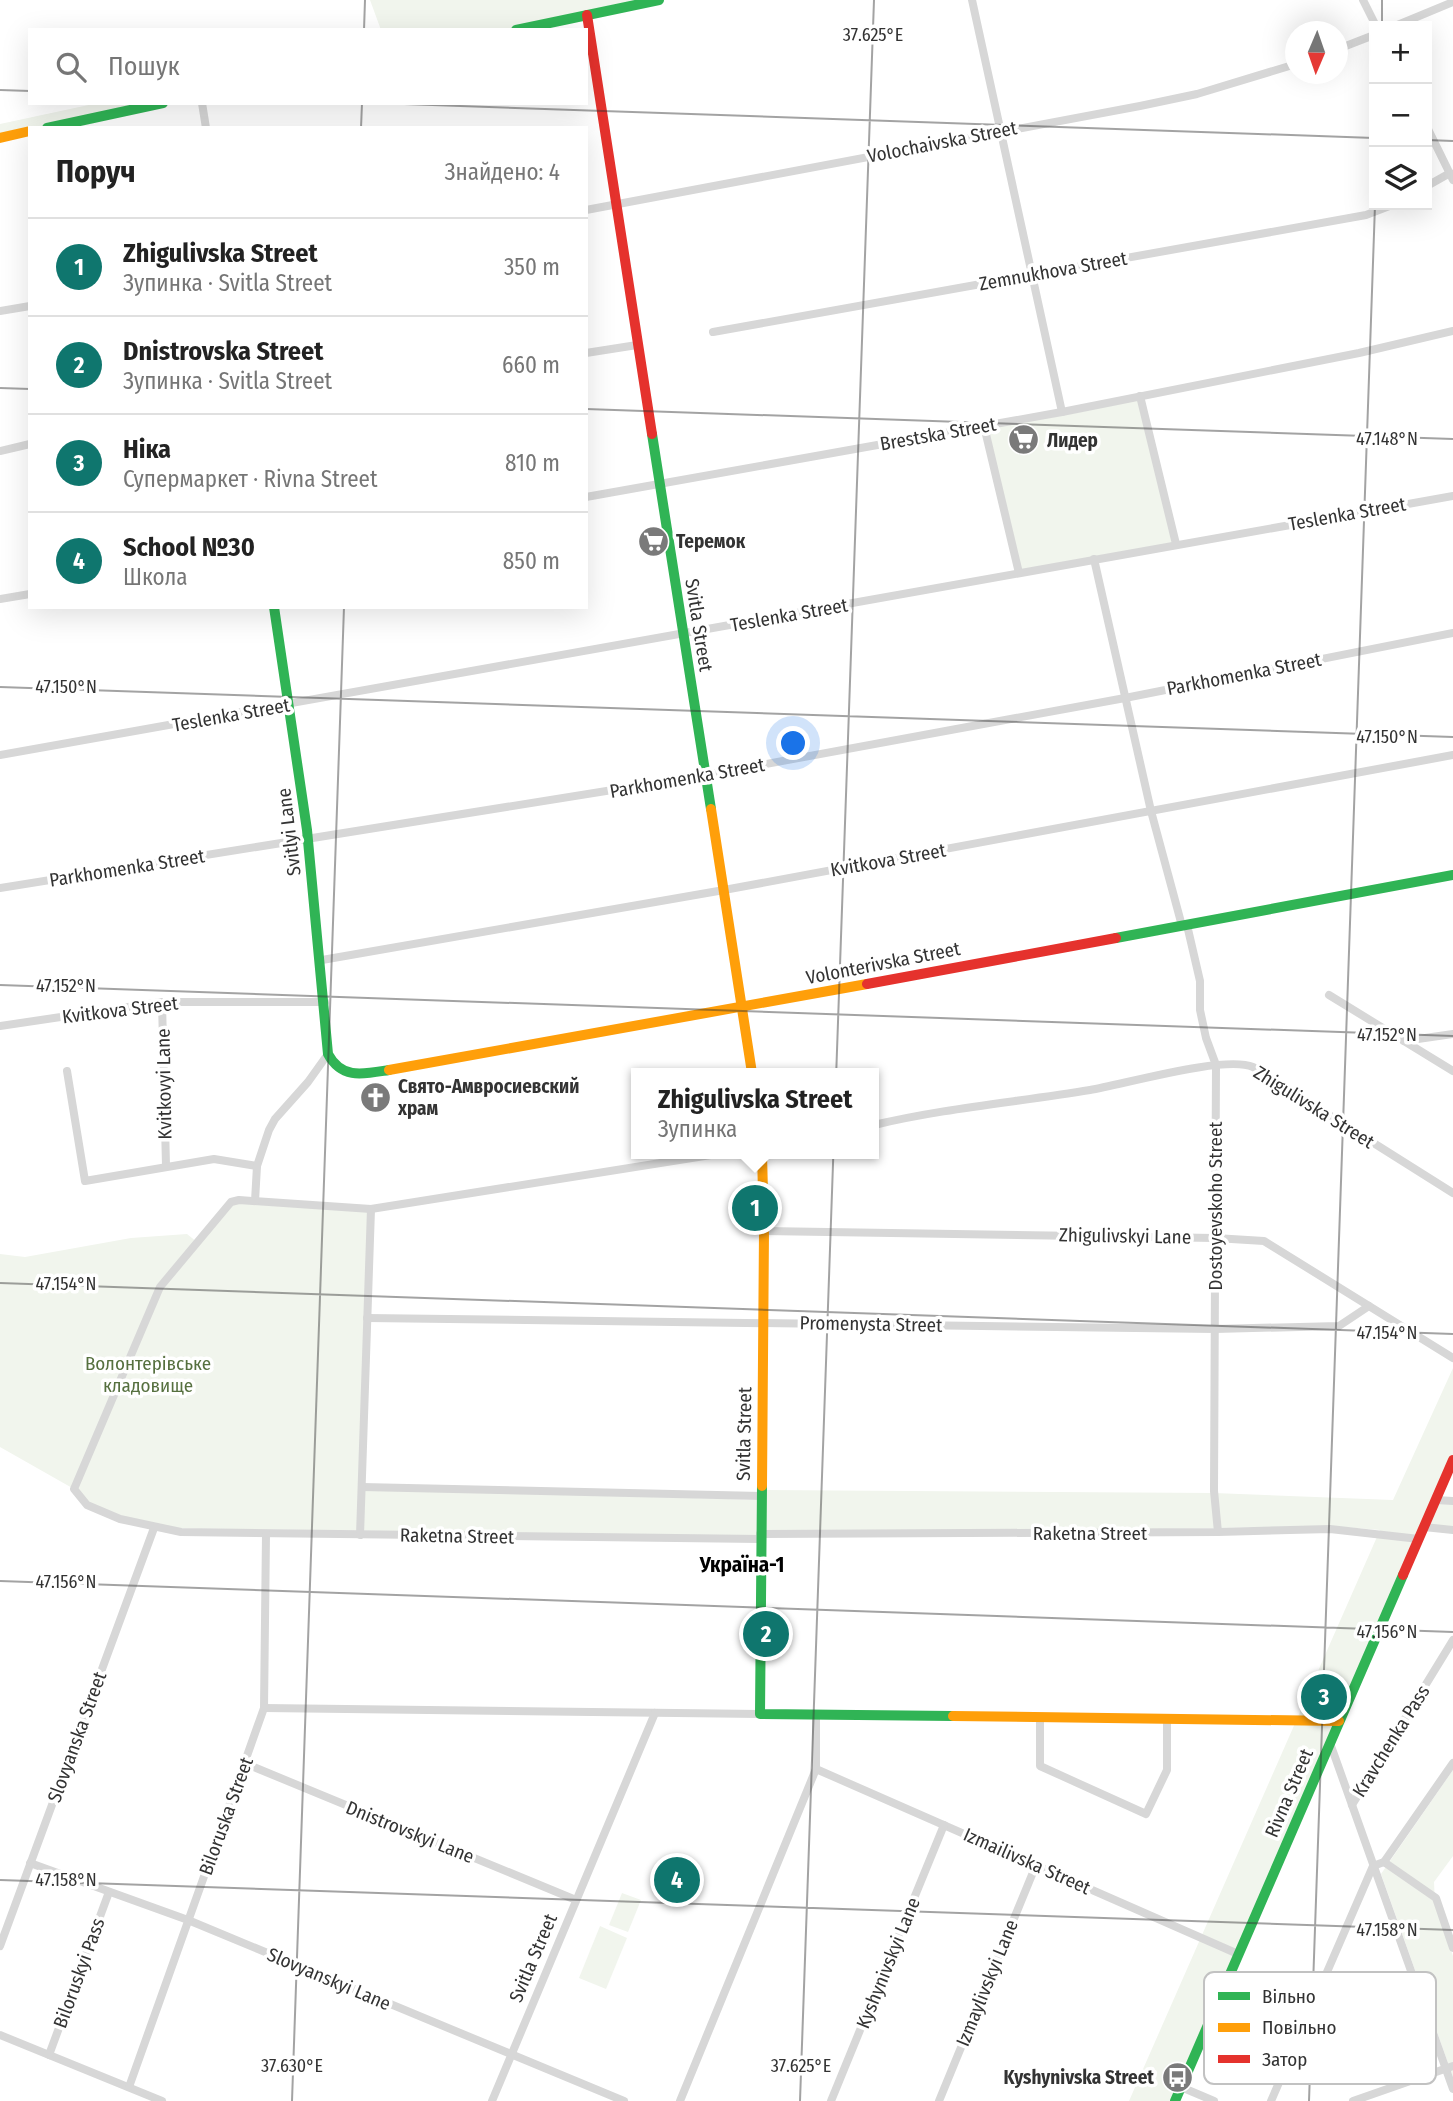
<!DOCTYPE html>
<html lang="uk">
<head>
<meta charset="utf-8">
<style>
  body { margin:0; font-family:"Fira Sans Condensed",sans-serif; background:#f2f2f2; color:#222 }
  .controls { position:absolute; right:21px; top:21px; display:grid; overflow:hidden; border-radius:0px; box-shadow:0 7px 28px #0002 }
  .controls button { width:63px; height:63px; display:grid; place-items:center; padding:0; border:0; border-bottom:2px solid #e0e0e0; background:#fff; color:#222; font:35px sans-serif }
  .compass { position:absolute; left:1285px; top:21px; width:63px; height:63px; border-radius:50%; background:#fff; box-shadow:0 7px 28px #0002; rotate:182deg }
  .you { position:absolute; left:794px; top:744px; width:24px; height:24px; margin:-18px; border:5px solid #fff; border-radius:50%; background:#1a73e8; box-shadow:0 0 0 10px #1a73e833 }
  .badge { display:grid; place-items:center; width:46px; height:46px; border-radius:50%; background:#0f766e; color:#fff; font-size:23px; font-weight:700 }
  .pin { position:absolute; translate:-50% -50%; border:4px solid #fff; box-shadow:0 2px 7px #0006 }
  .popup { position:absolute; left:631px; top:1068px; width:248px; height:91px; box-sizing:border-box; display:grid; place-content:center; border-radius:0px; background:#fff; filter:drop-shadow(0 2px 5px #0005); font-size:23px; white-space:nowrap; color:#767676 }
  .popup b { font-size:26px; color:#222 }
  .popup::after { content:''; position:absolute; left:50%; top:100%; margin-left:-14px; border:14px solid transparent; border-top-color:#fff }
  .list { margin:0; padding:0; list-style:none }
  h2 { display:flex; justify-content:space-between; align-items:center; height:91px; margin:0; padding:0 28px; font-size:30px }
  h2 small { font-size:23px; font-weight:400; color:#767676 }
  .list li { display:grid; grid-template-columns:46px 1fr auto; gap:21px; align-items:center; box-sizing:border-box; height:98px; padding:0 28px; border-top:2px solid #e0e0e0 }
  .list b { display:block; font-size:26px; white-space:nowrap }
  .list p { margin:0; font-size:23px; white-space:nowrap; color:#767676 }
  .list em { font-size:23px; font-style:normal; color:#767676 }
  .icon { flex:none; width:38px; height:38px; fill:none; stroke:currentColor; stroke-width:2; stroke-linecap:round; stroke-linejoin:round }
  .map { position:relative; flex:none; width:1453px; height:2101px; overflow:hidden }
  .search { position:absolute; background:#fff; box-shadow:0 7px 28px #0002; left:28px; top:28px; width:560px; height:77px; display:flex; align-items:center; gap:18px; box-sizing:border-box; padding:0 24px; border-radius:0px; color:#767676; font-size:26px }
  .panel { position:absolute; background:#fff; box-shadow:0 7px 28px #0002; left:28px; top:126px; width:560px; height:483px; border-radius:0px }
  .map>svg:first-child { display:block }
  .green { fill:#f1f5ed }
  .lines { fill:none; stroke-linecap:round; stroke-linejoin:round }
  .street { stroke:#d7d7d7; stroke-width:8 }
  .fast { stroke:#30b455; stroke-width:10 }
  .slow { stroke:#ff9f0a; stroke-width:10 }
  .jam { stroke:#e5322d; stroke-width:10 }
  .ticks { fill:none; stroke:#333; stroke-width:2; stroke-opacity:0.45 }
  .labels { text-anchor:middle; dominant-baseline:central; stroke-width:7; stroke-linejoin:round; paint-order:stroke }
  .street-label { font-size:19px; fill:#333; stroke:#fff }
  .poi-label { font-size:19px; font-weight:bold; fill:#333; stroke:#fff; text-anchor:start }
  .park-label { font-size:19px; fill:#56703f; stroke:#fff }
  .neighbourhood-label { font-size:21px; font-weight:bold; fill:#000; stroke:#fff }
  .key { fill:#fff; stroke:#c2c2c2; stroke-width:2 }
  .key-label { font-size:19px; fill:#333 }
  .ticks-label { font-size:18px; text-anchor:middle; fill:#333; stroke:#fff; stroke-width:7; stroke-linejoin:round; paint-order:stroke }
</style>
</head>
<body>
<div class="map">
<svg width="1453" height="2101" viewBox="0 0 1453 2101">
  <rect width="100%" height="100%" fill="#fff"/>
  <!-- green -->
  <g class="green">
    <path d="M370,0H659L516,30H381Z"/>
    <path d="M98,103H163L47,128H30L0,138V124Z"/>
    <path d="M1138,399L1174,543L1020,570L987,427Z"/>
    <path d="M231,1202L371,1209L361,1489L763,1500V1490L1214,1493L1393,1500L1453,1368V1455L1432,1503L1453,1504V1527L1423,1525L1173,2101H1129L1380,1530L1331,1526L758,1536L154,1528L87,1505L74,1489L0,1447V1254L25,1257L131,1238L187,1234L197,1242Z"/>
    <path d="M1453,1770V1856L1434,1882L1435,1903L1453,1956V2077L1381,1874Z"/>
    <path d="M622,1893L641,1900L628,1932L609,1925Z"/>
    <path d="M600,1926L627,1938L606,1989L579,1978Z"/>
  </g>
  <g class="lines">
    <!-- street -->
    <g class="street">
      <path d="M972,0L1062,412"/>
      <path d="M1363,0L1376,26"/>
      <path d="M1395,26L1453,2"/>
      <path d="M1338,49L1374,35"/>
      <path d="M202,103L206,128"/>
      <path d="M1427,127L1453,180"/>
      <path d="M1427,186L1450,173"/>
      <path d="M586,210L1140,106L1197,94L1296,64"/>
      <path d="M0,311L30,306"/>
      <path d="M713,332L1366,215L1392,205"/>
      <path d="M586,353L637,345"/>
      <path d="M1140,396L1176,544"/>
      <path d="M984,426L1019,573"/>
      <path d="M0,451L30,444"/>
      <path d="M586,497L1062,412L1359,353L1453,331"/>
      <path d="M1094,559L1151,811L1182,926"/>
      <path d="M0,599L30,594"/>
      <path d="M0,755L1453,496"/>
      <path d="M0,888L706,775L1125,698L1453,633"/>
      <path d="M1187,925L1200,981V1010L1206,1038L1216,1065L1214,1491L1218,1532"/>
      <path d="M322,960L724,890L1453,755"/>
      <path d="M1329,995L1453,1071"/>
      <path d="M162,1002L166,1166"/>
      <path d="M0,1026L162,1002H325"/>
      <path d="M1404,1041L1453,1034"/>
      <path d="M67,1071L85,1181L214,1159L257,1166"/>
      <path d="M874,1125C945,1108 1018,1102 1090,1090C1125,1084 1225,1055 1253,1067L1453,1193"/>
      <path d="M717,1154L371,1209L239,1200L231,1202L160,1287L74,1489L87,1505L120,1519L181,1532L760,1539"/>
      <path d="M255,1201L257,1166L269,1130L275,1119L308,1082L328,1054"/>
      <path d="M764,1231L1215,1238L1264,1241L1453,1358"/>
      <path d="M367,1318L1215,1329L1339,1326L1369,1306"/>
      <path d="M362,1487L761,1496"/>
      <path d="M1436,1500L1453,1501"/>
      <path d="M1424,1527L1453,1530"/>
      <path d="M760,1534L1218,1532L1330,1529L1419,1539"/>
      <path d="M360,1535L371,1209"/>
      <path d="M264,1708L760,1714"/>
      <path d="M1040,1718V1766L1146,1814L1167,1770V1719"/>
      <path d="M1330,1743L1453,2089"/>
      <path d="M244,1763L576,1900"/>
      <path d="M816,1769L1238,1954"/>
      <path d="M1352,1805L1453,1640"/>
      <path d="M1384,1862L1436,1898L1453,1948"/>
      <path d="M30,1863L188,1920L624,2101"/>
      <path d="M0,1946L154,1528"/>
      <path d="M0,2035L162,2101"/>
      <path d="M49,2055L109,1892"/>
      <path d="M129,2087L264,1708L266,1534"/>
      <path d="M1181,2087L1214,2101"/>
      <path d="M492,2101L655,1713"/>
      <path d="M680,2101L816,1769V1715"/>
      <path d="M831,2101L944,1825"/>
      <path d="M939,2101L1036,1865"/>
      <path d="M1271,2101L1373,1866L1384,1862L1453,1763"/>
      <path d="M1353,2101L1453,2066"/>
    </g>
    <!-- fast -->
    <g class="fast">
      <path d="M516,30L659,0"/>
      <path d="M47,128L163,103"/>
      <path d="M652,434L711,809"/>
      <path d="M274,607L307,830L328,1054C342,1080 364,1074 389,1070"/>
      <path d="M1116,938L1453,875"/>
      <path d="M762,1486L760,1714L953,1716"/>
      <path d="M1175,2101L1403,1575"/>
    </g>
    <!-- slow -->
    <g class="slow">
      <path d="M0,138L30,131"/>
      <path d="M711,809L752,1073"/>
      <path d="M389,1070L867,984"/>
      <path d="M762,1486L764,1231L762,1154"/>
      <path d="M953,1716L1339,1721"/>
    </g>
    <!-- jam -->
    <g class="jam">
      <path d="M587,15L652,434"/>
      <path d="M867,984L1116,938"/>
      <path d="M1403,1575L1453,1460"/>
    </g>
  </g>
  <!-- ticks -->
  <path class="ticks" d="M1382,26V0M364,30L365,0M0,90L30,91M376,103L1374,138M361,128L362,103M1427,140L1453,141M0,388L30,389M586,409L1453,439M0,687L1453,737M0,985L1453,1036M0,1283L1453,1334M0,1581L1453,1632M0,1880L1453,1930M292,2101L344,607M800,2101L874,0M1309,2101L1375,205"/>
  <!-- icons -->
  <defs>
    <symbol id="supermarket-disc" viewBox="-11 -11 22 22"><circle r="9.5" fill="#7a7a7a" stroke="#fff"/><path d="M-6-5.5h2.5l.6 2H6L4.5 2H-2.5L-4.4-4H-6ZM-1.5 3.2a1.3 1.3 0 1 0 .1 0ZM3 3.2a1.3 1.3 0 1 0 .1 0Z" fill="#fff"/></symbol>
    <symbol id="church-disc" viewBox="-11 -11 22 22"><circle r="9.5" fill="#7a7a7a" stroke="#fff"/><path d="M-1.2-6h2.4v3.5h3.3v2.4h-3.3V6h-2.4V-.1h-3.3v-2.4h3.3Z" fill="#fff"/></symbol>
    <symbol id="bus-disc" viewBox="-11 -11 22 22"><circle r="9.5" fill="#7a7a7a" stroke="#fff"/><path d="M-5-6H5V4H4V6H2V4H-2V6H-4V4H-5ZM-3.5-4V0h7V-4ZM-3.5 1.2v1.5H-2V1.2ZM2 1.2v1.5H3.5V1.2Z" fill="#fff"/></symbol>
  </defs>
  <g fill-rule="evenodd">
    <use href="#supermarket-disc" x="1006" y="422" width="35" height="35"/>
    <use href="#supermarket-disc" x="636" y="524" width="35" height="35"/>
    <use href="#church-disc" x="358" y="1080" width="35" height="35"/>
    <use href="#bus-disc" x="1160" y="2060" width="35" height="35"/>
  </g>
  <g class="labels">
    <!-- street labels -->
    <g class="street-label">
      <text transform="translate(942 142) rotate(-11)">Volochaivska Street</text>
      <text transform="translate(1053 271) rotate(-10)">Zemnukhova Street</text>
      <text transform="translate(938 434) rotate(-10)">Brestska Street</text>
      <text transform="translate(1347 514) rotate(-10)">Teslenka Street</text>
      <text transform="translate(789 615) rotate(-10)">Teslenka Street</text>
      <text transform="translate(699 625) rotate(81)">Svitla Street</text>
      <text transform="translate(1244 674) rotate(-11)">Parkhomenka Street</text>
      <text transform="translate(231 715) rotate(-10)">Teslenka Street</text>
      <text transform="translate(687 778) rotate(-10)">Parkhomenka Street</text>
      <text transform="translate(289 832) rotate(-97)">Svitlyi Lane</text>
      <text transform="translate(888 860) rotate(-10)">Kvitkova Street</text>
      <text transform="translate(127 868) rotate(-9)">Parkhomenka Street</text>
      <text transform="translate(883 963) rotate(-11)">Volonterivska Street</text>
      <text transform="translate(120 1010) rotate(-7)">Kvitkova Street</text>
      <text transform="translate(164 1084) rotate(-91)">Kvitkovyi Lane</text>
      <text transform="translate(1314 1107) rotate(32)">Zhigulivska Street</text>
      <text transform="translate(1215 1206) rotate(-90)">Dostoyevskoho Street</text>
      <text transform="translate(1125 1236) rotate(1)">Zhigulivskyi Lane</text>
      <text transform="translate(871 1324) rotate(1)">Promenysta Street</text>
      <text transform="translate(744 1434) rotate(-89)">Svitla Street</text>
      <text x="1090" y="1533">Raketna Street</text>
      <text transform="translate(457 1536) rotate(1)">Raketna Street</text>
      <text transform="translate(77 1737) rotate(-70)">Slovyanska Street</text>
      <text transform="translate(1391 1741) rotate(-58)">Kravchenka Pass</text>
      <text transform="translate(1289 1793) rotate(-67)">Rivna Street</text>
      <text transform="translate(226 1816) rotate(-70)">Biloruska Street</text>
      <text transform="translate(410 1832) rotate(22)">Dnistrovskyi Lane</text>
      <text transform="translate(1027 1861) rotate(24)">Izmailivska Street</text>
      <text transform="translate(533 1958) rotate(-67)">Svitla Street</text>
      <text transform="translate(888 1963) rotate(-68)">Kyshynivskyi Lane</text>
      <text transform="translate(79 1973) rotate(-70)">Biloruskyi Pass</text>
      <text transform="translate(329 1979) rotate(23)">Slovyanskyi Lane</text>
      <text transform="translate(987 1983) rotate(-68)">Izmaylivskyi Lane</text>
    </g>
    <!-- poi labels -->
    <g class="poi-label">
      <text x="1047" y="440">Лидер</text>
      <text x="676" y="541">Теремок</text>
      <text x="398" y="1086">Свято-Амвросиевский<tspan x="398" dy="22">храм</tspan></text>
      <text x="1154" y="2077" text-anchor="end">Kyshynivska Street</text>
    </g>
    <!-- park labels -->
    <g class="park-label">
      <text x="148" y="1363">Волонтерівське<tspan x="148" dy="22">кладовище</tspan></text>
    </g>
    <!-- neighbourhood labels -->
    <g class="neighbourhood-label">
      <text x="742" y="1565">Україна-1</text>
    </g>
  </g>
  <!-- legend -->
  <rect x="1204" y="1972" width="232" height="112" rx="10" class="key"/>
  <rect x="1218" y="1992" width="32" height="8" fill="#30b455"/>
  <rect x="1218" y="2023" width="32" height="9" fill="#ff9f0a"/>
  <rect x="1218" y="2055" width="32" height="8" fill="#e5322d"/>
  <g class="key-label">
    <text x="1262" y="2003">Вільно</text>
    <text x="1262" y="2034">Повільно</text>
    <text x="1262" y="2066">Затор</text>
  </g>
  <g class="ticks-label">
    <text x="873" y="41">37.625°E</text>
    <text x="1387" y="445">47.148°N</text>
    <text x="66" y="693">47.150°N</text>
    <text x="1387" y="743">47.150°N</text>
    <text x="66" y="992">47.152°N</text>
    <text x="1387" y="1041">47.152°N</text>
    <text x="66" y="1290">47.154°N</text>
    <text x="1387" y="1339">47.154°N</text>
    <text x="66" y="1588">47.156°N</text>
    <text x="1387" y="1638">47.156°N</text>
    <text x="66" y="1886">47.158°N</text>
    <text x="1387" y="1936">47.158°N</text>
    <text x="292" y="2072">37.630°E</text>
    <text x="801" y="2072">37.625°E</text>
  </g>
</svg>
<div class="controls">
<button>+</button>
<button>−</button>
<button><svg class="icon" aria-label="layers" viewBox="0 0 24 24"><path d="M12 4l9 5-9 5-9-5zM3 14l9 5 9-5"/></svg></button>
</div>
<svg class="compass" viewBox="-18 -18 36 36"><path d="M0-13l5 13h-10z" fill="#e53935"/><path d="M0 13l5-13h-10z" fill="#767676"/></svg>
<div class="you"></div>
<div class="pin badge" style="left:755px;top:1208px">1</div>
<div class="popup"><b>Zhigulivska Street</b>Зупинка</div>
<div class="pin badge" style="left:766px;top:1634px">2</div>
<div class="pin badge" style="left:1324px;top:1697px">3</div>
<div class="pin badge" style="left:677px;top:1880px">4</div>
<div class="search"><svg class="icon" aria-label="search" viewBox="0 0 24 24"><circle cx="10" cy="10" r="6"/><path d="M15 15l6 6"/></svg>Пошук</div>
<section class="panel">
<h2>Поруч<small>Знайдено: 4</small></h2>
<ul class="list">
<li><span class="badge">1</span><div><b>Zhigulivska Street</b><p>Зупинка · Svitla Street</p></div><em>350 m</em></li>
<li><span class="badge">2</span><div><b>Dnistrovska Street</b><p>Зупинка · Svitla Street</p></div><em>660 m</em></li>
<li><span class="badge">3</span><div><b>Ніка</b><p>Супермаркет · Rivna Street</p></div><em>810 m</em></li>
<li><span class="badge">4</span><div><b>School №30</b><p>Школа</p></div><em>850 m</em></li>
</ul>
</section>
</div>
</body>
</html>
